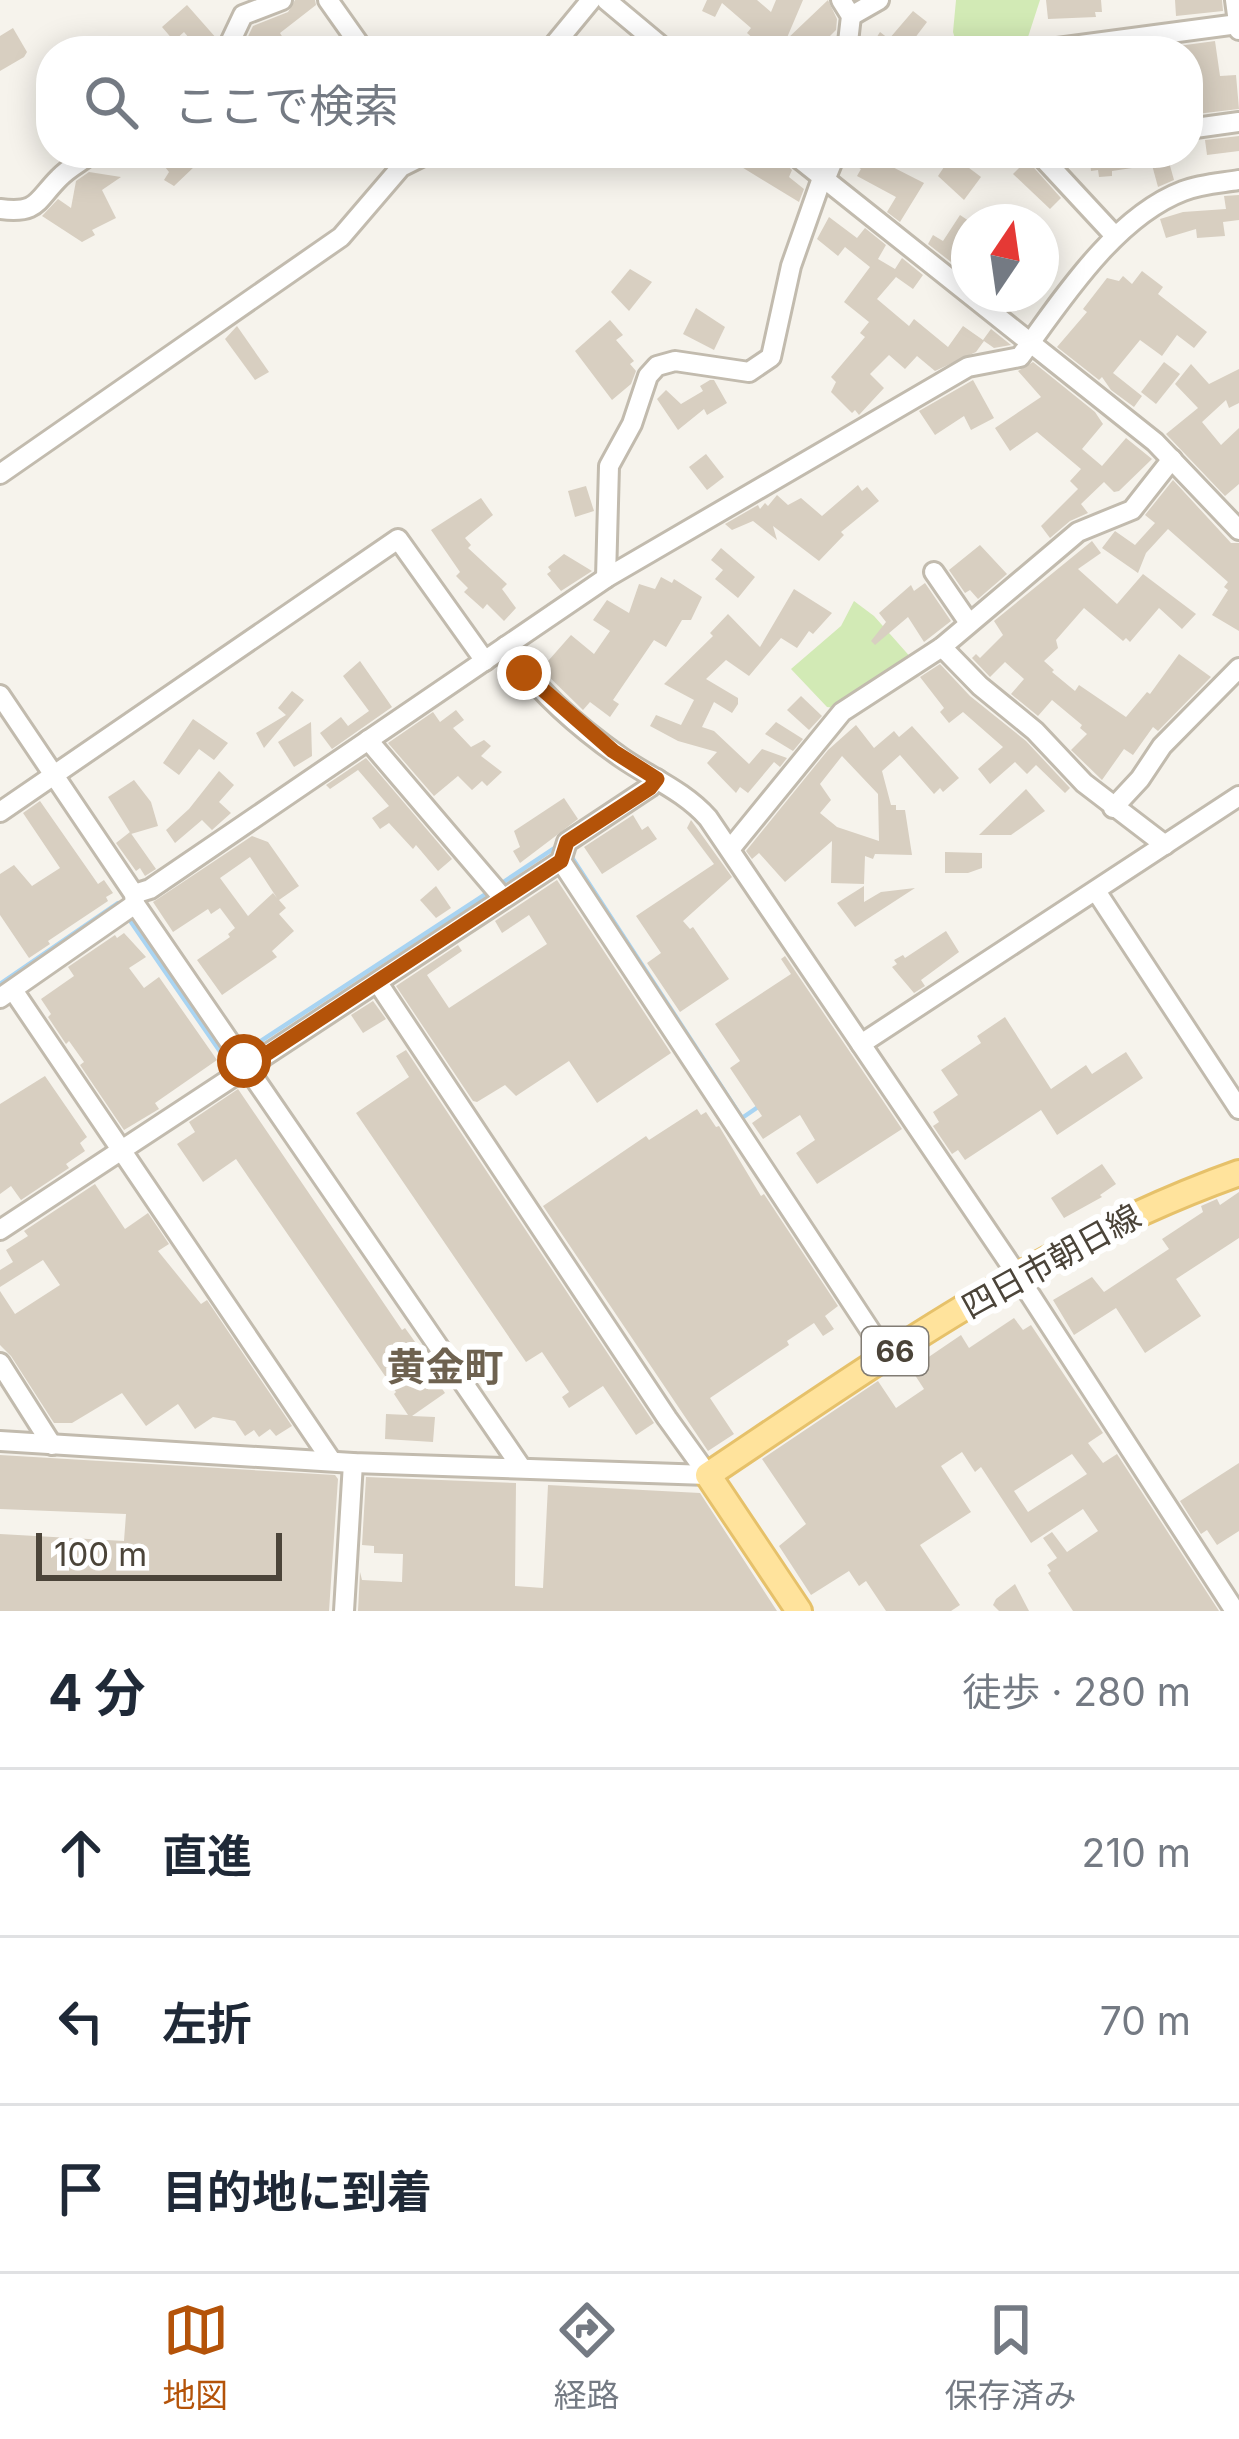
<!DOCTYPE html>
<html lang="ja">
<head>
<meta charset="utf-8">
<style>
  body { margin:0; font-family:Inter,"Noto Sans JP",sans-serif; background:#f6f6f7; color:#1f2937 }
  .compass { position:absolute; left:951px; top:204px; width:108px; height:108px; border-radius:50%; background:#fff; box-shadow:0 6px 30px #0003; rotate:13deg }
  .scale { position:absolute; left:36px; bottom:30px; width:246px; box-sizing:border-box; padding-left:12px; border:6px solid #4b4439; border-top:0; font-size:33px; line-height:42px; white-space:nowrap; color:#4b4439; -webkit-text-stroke:9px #fff; paint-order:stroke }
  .stop { position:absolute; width:36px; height:36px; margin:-27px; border:9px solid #b45309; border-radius:50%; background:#fff }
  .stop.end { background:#b45309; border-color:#fff; box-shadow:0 3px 12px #0008 }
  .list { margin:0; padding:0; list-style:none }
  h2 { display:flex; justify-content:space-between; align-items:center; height:156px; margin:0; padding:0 48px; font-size:51px }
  h2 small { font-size:39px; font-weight:400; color:#747a83 }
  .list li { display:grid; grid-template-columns:78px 1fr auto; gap:36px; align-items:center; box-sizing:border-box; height:168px; padding:0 48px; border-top:3px solid #e0e1e3 }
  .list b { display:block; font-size:45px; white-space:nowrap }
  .list em { font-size:39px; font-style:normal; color:#747a83 }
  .icon { flex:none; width:66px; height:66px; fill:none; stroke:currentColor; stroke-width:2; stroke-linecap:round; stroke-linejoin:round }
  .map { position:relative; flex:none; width:1239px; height:1611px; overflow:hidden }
  .search { position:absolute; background:#fff; box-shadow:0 6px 30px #0003; left:36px; right:36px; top:36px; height:132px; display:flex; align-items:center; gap:30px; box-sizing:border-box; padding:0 42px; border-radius:48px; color:#747a83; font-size:45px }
  .sheet { height:660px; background:#fff }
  nav { display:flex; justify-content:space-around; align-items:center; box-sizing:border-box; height:168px; border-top:3px solid #e0e1e3; background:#fff; font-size:33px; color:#747a83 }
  nav a { display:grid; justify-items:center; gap:6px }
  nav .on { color:#b45309 }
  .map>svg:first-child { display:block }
  .green { fill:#d2eab5 }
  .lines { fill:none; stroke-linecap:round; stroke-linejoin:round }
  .stream { stroke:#a9d4f2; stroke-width:4.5 }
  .building { fill:#d8cfc1; fill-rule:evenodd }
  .minor-casing { stroke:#c2bbae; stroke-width:24 }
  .major-casing { stroke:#e6c16a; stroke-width:30 }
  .minor { stroke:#fff; stroke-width:18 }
  .major { stroke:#ffe39c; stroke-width:24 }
  .route { stroke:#b45309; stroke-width:15 }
  .labels { text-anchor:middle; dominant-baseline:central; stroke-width:12; stroke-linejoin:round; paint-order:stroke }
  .shield { fill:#fff; stroke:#817c74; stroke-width:3 }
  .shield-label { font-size:30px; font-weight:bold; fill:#4b4439 }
  .street-label { font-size:33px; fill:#4b4439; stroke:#fff }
  .quarter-label { font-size:39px; font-weight:bold; fill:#6e6250; stroke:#fff }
</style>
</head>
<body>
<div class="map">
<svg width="1239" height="1611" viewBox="0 0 1239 1611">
  <rect width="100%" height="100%" fill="#f6f3ec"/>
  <!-- green -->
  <g class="green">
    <path d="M956,0H1040L1028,37L1012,51H959L953,32Z"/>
    <path d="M854,601L874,616L913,660L835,708L827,707L791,669L841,626Z"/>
  </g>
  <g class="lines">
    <!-- stream -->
    <g class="stream">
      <path d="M569,853L742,1118L758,1107"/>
      <path d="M499,885L559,845"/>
      <path d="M131,922L228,1063"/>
      <path d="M0,984L118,903"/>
      <path d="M253,1046L489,892"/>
    </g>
  </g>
  <!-- building -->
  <g class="building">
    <path d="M295,0H315L316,5L280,33L291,51H241L253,26L288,12Z"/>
    <path d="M707,0H757L771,12L776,0H803L786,40L828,0L837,19L836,30L815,51H795L784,44L782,48L773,37L764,48L747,33L751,28L722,3L715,17L702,11Z"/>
    <path d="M1046,0H1101L1102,12H1095L1096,17L1048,19Z"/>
    <path d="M1175,0H1222L1223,11L1176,16Z"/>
    <path d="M187,5L217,39L212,51H200L184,32L174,41L162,27Z"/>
    <path d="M913,11L927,22L905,51H868L880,32L889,39Z"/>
    <path d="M13,28L27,52L24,57L0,71V36Z"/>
    <path d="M1215,41L1220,76L1236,75L1239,109L1188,115V51L1156,49Z"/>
    <path d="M1239,136V151L1207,155L1205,140Z"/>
    <path d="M154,153H185L195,166L174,186L164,180L169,172Z"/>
    <path d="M750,153L769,165L779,157L792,170L789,177L804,189L799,202L740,166Z"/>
    <path d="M849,153H865L924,183L900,222L887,212L896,197L857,176L861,169L847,161Z"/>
    <path d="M1089,153H1177L1178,160L1169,162L1174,180L1158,187L1152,165L1112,171V176L1099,177L1098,170L1091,171Z"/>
    <path d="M952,155L981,177L964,200L938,176Z"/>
    <path d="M1027,160L1061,198L1050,209L1013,174Z"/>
    <path d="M89,172L121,177L102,190L116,218L92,230L95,235L82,242L42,216L58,199L71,208L76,181Z"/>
    <path d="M1239,195V220L1223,222L1225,236L1197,238L1196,229L1166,238L1160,219L1183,212L1226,209L1224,196Z"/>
    <path d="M960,215L969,221V276L928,244L933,235L943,241Z"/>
    <path d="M829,217L857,238L865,228L886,245L878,259L895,269L902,258L923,275L913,289L896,277L877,299L909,326L914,319L948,347L963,326L983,340L991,329L1011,345L994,348L984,341L976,352L935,371L917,356L905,369L889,355L870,374L884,388L859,415L855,410L852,413L831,392L836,382L831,377L865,337L860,333L869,322L844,302L870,267L845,247L838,256L817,239Z"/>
    <path d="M630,269L652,282L629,311L611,292Z"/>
    <path d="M1142,271L1163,287L1158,294L1207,332L1194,348L1177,335L1162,356L1140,340L1113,373L1142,396L1134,407L1111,390L1102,377L1099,380L1057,347L1087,312L1083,309L1107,278L1119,281L1123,276L1132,284Z"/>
    <path d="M696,308L725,327L714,350L683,334Z"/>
    <path d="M610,320L623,335L616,340L634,361L630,364L636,371L631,384L612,400L575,351Z"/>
    <path d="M237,326L269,372L255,380L225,339Z"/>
    <path d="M1033,362L1095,412L1103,424L1082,449L1102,466L1126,438L1152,459L1119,491L1114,492L1104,482L1081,504L1088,513L1070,521L1050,538L1041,526L1078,489L1070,481L1081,469L1037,432L1010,451L995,428L1041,397L1018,371Z"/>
    <path d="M1164,362L1180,374L1156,404L1141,392Z"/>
    <path d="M1191,364L1209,384L1239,369V403L1229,408L1226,400L1202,422L1221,445L1239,428V484L1225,496L1166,434L1198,408L1175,384Z"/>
    <path d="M710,380H714L727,403L707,415L704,409L678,430L657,399L666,390L681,404L703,391L700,386Z"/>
    <path d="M973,380L994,418L971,430L964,416L935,435L919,411Z"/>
    <path d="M706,454L724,477L707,490L689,467Z"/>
    <path d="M1173,480L1231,543H1239V631L1212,615L1228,590L1224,587L1228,582L1168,529L1146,553L1138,573L1102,548L1115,531L1135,545L1155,523L1145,515Z"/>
    <path d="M858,485L862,491L867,487L879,501L841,532L844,535L819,561L773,526L777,540L753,521L732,530L725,524L758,505L760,509L765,503L768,506L777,495L788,505L801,498L822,516Z"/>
    <path d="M586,486L594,511L575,517L568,491Z"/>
    <path d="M481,498L493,515L465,538L471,545L468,548L507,584L502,589L516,608L504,621L487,604L483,609L464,592L468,588L456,576L460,572L431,530Z"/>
    <path d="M1092,541L1101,553L1078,569L1117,604L1143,574L1196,614L1182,629L1159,608L1130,642L1126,638L1123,641L1084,608L1056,640L1058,648L1044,661L1054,670L1052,672L1075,691L1079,685L1126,717L1147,692L1150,694L1179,654L1211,677L1158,731L1153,727L1133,755L1124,749L1102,780L1071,750L1087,734L1080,728L1082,725L1052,700L1038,716L1011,694L1024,679L1005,662L990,677L972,658L976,654L980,658L1003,635L994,621Z"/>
    <path d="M980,545L1007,574L978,599L970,590L965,593L949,570Z"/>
    <path d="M721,548L755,577L738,598L715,579L723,570L711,560Z"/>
    <path d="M564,554L592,571L561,591L547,574L551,571L548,567Z"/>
    <path d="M661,577L672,583L674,579L702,597L691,620H682L666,647L654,640L613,700L619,704L610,717L590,702L583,710L541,669L571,635L594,654L610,631L593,620L607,600L629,613L639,584L655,589Z"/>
    <path d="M925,583L951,621L924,642L908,617L875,645L871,641L886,622L879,613L911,585L914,591Z"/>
    <path d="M794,589L832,613L813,634L809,631L797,648L781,638L749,676L726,660L706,679L738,698V704L732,713L714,702L702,727L714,731L749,764L762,749L787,758L780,767L774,762L748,793L740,787L736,793L707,763L717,752L678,741L650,726L656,715L681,725L694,700L664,684L713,636L710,633L728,614L760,647Z"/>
    <path d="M360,661L392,707L332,749L320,733L341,717L348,726L369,711L343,676Z"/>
    <path d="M940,664L970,696L1026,741L1070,788L1065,793L1036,765L1027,774L1015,762L990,784L978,769L1003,747L963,712L949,723L940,712L944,708L920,677Z"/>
    <path d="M292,691L304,700L264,748L256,733L286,715L278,708Z"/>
    <path d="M801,696L822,716L809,730L787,710Z"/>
    <path d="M456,710L464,720L453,728L471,747L484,740L491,746L481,756L502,772L487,786L482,781L472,790L458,776L434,796L388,743L433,712L440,722Z"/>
    <path d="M193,719L228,743L214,760L199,749L179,775L163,763Z"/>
    <path d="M311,722L312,756L294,767L278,742Z"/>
    <path d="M776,722L803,739L793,751L765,734Z"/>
    <path d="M856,725L874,748L894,731L899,737L912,726L959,778L943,792L940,788L934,794L900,755L882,771L891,805H896V810H905L912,855L875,854L873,859L865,856L864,884L831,883L832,841L785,882L759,853L752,859L746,851L828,750ZM842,756L878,794L879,841L837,827L820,813L831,800L820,784Z"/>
    <path d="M366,758L452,859L438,871L416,845L413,849L389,823L380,829L372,818L389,806L358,770L330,789L326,785Z"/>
    <path d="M219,771L234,785L219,802L231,813L212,830L202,820L175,843L166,830L189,809Z"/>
    <path d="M134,780L151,802L158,826L131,834L108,797Z"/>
    <path d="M1026,789L1045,811L1011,835H979Z"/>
    <path d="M564,798L578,819L520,863L513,851L520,847L514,831Z"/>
    <path d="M40,801L98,884L104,880L113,893L106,897L108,901L48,941L50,944L29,958L0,915V874L14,865L32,886L60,868L23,813Z"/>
    <path d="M633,815L642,830L648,826L657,839L602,874L584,847Z"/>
    <path d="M691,820L732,877L683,921L690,929L693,927L729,979L680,1012L647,963L661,953L636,916L714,864L687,828Z"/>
    <path d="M130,832L156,869L145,876L140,868L136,871L116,843Z"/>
    <path d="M252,836L268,842L299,886L279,900L286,908L279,914L294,931L272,951L277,957L222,995L197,960L230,937L228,934L235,928L220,908L211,914L208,909L173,932L153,902ZM250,857L277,898L273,893L248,916L220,878Z"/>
    <path d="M945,852L982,853V868L968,873H945Z"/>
    <path d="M557,880L671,1053L597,1103L569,1061L516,1096L505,1085L477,1102L473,1101L396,986L458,945L462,951L427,975L449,1008L547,944L529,915L502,933L495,921Z"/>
    <path d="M436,886L451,908L436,918L420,900Z"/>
    <path d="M864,886V902L881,892L915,888L855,927L837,903Z"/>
    <path d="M946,931L959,952L921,980L925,986L914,993L892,967L897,964L894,960L903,955L905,958Z"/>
    <path d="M124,933L146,957L129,968L144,988L159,977L217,1060L155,1103L159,1109L124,1130L80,1065L84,1062L69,1041L66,1044L48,1017L51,1014L41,999L74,976L68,967L115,935L117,938Z"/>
    <path d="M785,956L902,1129L817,1184L796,1153L815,1140L800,1115L763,1139L752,1123L762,1116L730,1068L740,1061L715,1024L791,974L781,959Z"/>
    <path d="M373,1001L386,1019L363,1033L351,1015Z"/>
    <path d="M1005,1017L1051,1089L1086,1065L1092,1074L1126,1052L1143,1078L1057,1135L1041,1110L965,1160L958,1150L952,1154L933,1126L939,1122L933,1112L958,1095L941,1070L981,1043L977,1036Z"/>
    <path d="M406,1050L654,1423L636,1435L603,1386L569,1408L562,1397L569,1392L542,1352L526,1362L356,1113L409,1077L396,1056Z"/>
    <path d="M45,1076L87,1137L80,1143L85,1151L66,1164L69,1168L21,1200L11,1186L0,1194V1104Z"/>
    <path d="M238,1089L402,1330L405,1328L423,1353L419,1355L445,1393L412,1416L435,1417L433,1442L385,1439L386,1414L408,1415L394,1394L396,1392L236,1159L203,1182L177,1144L195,1132L189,1122Z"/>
    <path d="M697,1109L701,1115L706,1112L716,1127L719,1126L761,1196L764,1194L838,1306L825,1316L834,1329L823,1336L814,1323L787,1341L789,1345L710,1398L734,1434L708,1451L543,1206L646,1136L649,1140Z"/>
    <path d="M1102,1164L1116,1184L1100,1195L1102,1197L1064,1218L1051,1198Z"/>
    <path d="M95,1184L125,1229L148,1213L169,1244L158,1251L201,1304L207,1300L292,1426L276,1436L270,1429L259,1437L254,1430L245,1436L235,1421L213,1417L195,1429L178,1404L146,1426L122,1393L72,1423H54L11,1356L0,1345V1291L15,1314L60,1285L43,1260L0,1287V1270L13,1262L6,1250L28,1236L24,1231Z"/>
    <path d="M1239,1192V1238L1176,1279L1201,1316L1145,1353L1116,1308L1074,1335L1053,1300L1092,1277L1104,1292L1169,1249L1162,1239L1203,1212L1201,1206L1217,1199L1220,1205Z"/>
    <path d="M1014,1318L1023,1330L1031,1325L1103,1433L1088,1443L1103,1463L1117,1454L1219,1611H1073L1048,1573L1051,1571L1047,1565L1057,1558L1043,1538L1052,1532L1067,1552L1098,1531L1083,1509L1031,1543L981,1467L975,1472L962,1452L941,1466L971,1512L920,1545L960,1605L951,1611H886L866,1581L859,1586L849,1571L811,1595L779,1546L806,1524L762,1459L878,1381L896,1408L924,1389L911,1369L961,1335L969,1348ZM1072,1454L1087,1474L1028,1512L1014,1491Z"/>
    <path d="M0,1455L335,1475L338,1479L329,1611H0V1534L124,1541L126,1514L0,1509Z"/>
    <path d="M1239,1463V1531L1217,1545L1207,1530L1201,1534L1180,1501Z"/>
    <path d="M366,1477L516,1483L515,1586L543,1588L548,1485L700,1493L777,1611H358L360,1572L362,1580L402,1582L403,1554L374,1553V1546L362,1545Z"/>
    <path d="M1015,1584L1029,1611H999L993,1605L996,1599Z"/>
  </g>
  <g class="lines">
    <defs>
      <g id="minor">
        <path d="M328,0L364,51"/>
        <path d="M606,0L667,51"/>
        <path d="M841,0L851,16L847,51"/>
        <path d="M1235,0L1239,30"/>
        <path d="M851,16L879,0"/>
        <path d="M226,51L243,15L282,0"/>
        <path d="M549,51L591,0"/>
        <path d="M1035,51L1238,24"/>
        <path d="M1188,129L1239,122"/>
        <path d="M792,153L1155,442L1239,530"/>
        <path d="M1038,153L1115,236"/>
        <path d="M825,180L836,153"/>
        <path d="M0,209C38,214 36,201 59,178C68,168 81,162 92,153"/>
        <path d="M0,474L341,237L401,167L429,153"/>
        <path d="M934,572L969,623"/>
        <path d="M606,578L609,466L632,424L648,376L657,366L675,361L749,372L771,357L791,266L822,178"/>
        <path d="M506,646C535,689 579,728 622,758C651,778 684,791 708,818L1018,1276L1235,1611"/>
        <path d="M942,647L980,686L1035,731L1084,783L1165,845"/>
        <path d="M0,695L134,894L135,904L521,1467"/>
        <path d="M368,740L503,898"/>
        <path d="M1113,808L1140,779L1162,746L1239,668"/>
        <path d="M0,812L398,539L485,661"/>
        <path d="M731,848L842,712L942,647L1078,532L1132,510L1172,459"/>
        <path d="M561,861L567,842L650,787L657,779"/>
        <path d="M1096,891L1239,1109"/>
        <path d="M134,894L150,889L606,578L968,367L1020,357C1062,299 1115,217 1183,191C1201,184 1221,183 1239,180"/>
        <path d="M378,983L667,1418L708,1475"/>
        <path d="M13,990L331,1460"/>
        <path d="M0,998L135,904"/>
        <path d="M861,1044L1239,796"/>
        <path d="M0,1230L561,861L887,1356"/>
        <path d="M0,1363L52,1445"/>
        <path d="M0,1441L353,1463L708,1475"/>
        <path d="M344,1611L353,1463"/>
      </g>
      <path id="major" d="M799,1611L708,1475C877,1362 1046,1241 1239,1173"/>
    </defs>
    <!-- minor casing -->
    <use href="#minor" class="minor-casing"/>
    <!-- major casing -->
    <use href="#major" class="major-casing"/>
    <!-- minor -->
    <use href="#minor" class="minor"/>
    <!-- major -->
    <use href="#major" class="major"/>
  </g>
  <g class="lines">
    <!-- route -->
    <path class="route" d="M244,1061L248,1066L561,861L567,842L650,788L657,779L613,751L524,673"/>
  </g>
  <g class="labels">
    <!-- shield labels -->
    <rect class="shield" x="862" y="1327" width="66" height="48" rx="9"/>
    <g class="shield-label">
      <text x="895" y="1351">66</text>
    </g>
    <!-- street labels -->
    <g class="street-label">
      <text transform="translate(1051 1261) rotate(-29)">四日市朝日線</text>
    </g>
    <!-- quarter labels -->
    <g class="quarter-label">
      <text x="445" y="1366">黄金町</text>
    </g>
  </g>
</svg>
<svg class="compass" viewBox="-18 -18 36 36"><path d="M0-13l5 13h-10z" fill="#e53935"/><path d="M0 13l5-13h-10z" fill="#747a83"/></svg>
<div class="scale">100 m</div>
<div class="stop" style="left:244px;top:1061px"></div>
<div class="stop end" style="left:524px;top:673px"></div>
<div class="search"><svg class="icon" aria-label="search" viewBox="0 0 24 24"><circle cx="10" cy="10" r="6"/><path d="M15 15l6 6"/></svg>ここで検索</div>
</div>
<section class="sheet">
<h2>4 分<small>徒歩 · 280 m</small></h2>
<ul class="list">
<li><svg class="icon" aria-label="ahead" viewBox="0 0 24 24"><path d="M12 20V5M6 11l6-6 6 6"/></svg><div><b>直進</b></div><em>210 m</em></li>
<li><svg class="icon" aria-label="left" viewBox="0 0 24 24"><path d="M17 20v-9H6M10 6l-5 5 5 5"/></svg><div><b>左折</b></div><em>70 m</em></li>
<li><svg class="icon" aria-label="arrive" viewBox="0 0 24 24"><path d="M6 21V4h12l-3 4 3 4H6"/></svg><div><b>目的地に到着</b></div></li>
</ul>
</section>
<nav>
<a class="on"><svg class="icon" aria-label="map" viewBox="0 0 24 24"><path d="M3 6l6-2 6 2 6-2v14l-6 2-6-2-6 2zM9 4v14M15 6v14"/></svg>地図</a>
<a><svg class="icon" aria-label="directions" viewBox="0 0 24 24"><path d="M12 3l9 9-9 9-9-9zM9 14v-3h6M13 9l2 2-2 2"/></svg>経路</a>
<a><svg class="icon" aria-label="saved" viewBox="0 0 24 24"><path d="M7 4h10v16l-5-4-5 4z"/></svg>保存済み</a>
</nav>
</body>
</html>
